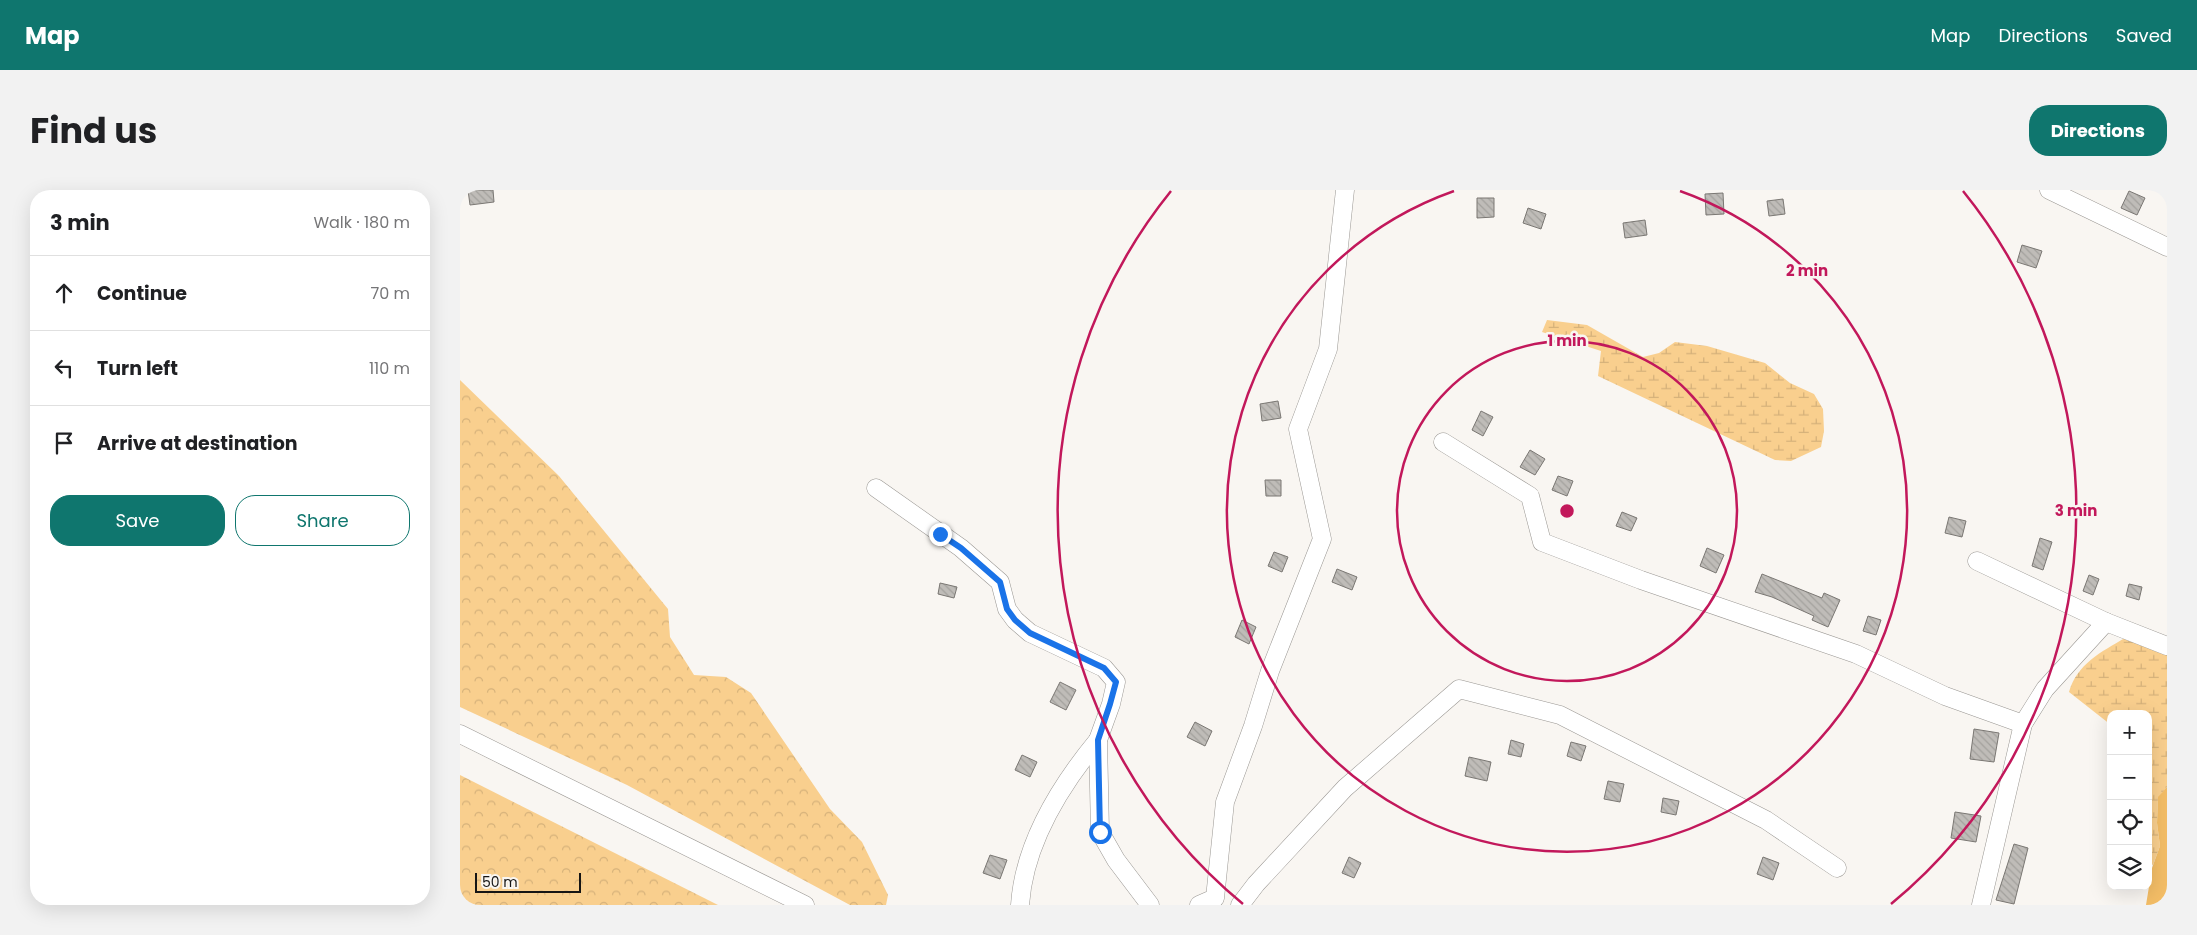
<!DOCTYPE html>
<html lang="en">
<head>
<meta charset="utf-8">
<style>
  body { margin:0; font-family:Poppins,sans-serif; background:#f2f2f2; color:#202124 }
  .controls { position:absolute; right:15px; bottom:15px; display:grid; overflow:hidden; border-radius:10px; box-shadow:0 5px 20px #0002 }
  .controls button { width:45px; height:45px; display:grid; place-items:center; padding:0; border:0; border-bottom:1px solid #e0e0e0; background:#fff; color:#202124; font:25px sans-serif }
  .scale { position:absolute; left:15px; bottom:12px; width:106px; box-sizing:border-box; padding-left:5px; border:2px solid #161514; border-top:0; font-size:14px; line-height:18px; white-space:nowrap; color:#161514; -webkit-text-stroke:4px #f9f6f2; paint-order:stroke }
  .stop { position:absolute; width:15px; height:15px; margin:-11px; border:4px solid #1a73e8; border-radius:50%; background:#fff }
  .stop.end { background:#1a73e8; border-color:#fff; box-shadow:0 1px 5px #0008 }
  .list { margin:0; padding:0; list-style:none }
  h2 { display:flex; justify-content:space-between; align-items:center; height:65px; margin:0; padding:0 20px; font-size:21px }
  h2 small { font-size:16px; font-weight:400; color:#757577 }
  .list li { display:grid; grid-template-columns:32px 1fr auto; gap:15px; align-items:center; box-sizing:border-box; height:75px; padding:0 20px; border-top:1px solid #e0e0e0 }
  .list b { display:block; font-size:19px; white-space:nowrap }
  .list em { font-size:16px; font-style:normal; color:#757577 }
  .actions { display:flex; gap:10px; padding:15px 20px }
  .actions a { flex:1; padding:11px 0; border:1px solid #0f766e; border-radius:20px; text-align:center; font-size:18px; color:#0f766e }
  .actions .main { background:#0f766e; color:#fff }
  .icon { flex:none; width:28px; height:28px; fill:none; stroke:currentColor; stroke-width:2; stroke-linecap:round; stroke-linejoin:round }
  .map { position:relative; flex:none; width:1707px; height:715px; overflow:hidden; border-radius:20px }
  header { display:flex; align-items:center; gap:30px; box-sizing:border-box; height:70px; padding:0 25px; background:#0f766e; color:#fff }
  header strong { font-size:24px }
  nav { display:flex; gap:28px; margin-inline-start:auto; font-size:18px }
  .intro { display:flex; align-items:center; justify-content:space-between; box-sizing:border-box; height:120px; padding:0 30px }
  h1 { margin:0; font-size:35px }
  .button { padding:12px 22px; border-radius:20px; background:#0f766e; color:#fff; font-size:18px; font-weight:700 }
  main { display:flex; gap:30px; padding:0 30px }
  aside { flex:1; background:#fff; border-radius:20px; box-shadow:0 5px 20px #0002 }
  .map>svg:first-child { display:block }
  .forest { fill:url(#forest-crowns) }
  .wetland { fill:url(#wetland-marsh) }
  .water { fill:#f3bd66 }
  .building { fill:url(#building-back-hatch); stroke:#7a7773 }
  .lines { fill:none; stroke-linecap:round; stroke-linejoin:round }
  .minor-casing { stroke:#9a9793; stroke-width:19 }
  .minor { stroke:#fff; stroke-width:18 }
  .route { stroke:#1a73e8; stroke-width:6 }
  .ring { fill:none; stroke:#c2185b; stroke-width:2.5 }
  .centre { fill:#c2185b; stroke:#f9f6f2; stroke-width:2.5 }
  .ring-label { font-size:15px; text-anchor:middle; font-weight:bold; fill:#c2185b; stroke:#f9f6f2; stroke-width:5; stroke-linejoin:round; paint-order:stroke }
</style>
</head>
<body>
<header>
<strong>Map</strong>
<nav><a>Map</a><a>Directions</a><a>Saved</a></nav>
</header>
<div class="intro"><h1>Find us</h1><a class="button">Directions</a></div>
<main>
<aside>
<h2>3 min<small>Walk · 180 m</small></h2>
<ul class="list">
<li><svg class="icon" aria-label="ahead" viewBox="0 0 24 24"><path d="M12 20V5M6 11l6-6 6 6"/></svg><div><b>Continue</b></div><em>70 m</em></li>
<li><svg class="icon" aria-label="left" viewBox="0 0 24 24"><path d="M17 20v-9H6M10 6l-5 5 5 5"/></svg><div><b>Turn left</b></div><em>110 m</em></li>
<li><svg class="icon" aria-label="arrive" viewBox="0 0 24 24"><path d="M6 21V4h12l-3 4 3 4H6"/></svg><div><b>Arrive at destination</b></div></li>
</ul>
<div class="actions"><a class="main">Save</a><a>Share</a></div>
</aside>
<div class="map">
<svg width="1707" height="715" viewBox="0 0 1707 715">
  <defs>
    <pattern id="forest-crowns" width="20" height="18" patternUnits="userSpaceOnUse" patternTransform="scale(1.25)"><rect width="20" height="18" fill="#f9cf8e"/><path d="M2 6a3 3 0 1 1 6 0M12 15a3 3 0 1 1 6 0" fill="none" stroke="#d5b17a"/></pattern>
    <pattern id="wetland-marsh" width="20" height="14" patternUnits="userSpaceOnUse" patternTransform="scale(1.25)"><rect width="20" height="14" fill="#f9cf8e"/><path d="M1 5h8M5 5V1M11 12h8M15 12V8" fill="none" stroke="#d5b17a"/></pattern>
    <pattern id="building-back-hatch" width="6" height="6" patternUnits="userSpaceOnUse" patternTransform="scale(1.25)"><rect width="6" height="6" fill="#bfbcb8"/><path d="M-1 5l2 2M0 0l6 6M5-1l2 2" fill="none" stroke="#a3a19d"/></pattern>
  </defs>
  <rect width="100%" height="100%" fill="#f9f6f2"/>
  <!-- forest -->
  <g class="forest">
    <path d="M0,190L99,286L208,419L210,447L234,485L266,487L291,503L370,619L402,652L428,705L426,715H390L167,595L0,517Z"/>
    <path d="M0,585L258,715H0Z"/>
  </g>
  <!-- wetland -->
  <g class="wetland">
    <path d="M1087,130L1127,135L1183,167L1199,163L1215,152L1247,156L1305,173L1330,193L1354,204L1363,219L1364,241L1361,257L1331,271L1315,270L1138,186L1141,161L1082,142Z"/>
    <path d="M1665,448L1707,464V597L1698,608L1697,633L1700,656L1693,675L1688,672V524H1651V535L1609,502C1617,474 1641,462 1665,448Z"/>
  </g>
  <!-- water -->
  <path class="water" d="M1707,597V715H1686L1692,678L1700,656L1697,633L1698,607Z"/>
  <!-- building -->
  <g class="building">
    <path d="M8,0H33L34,12L10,15Z"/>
    <path d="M1669,1L1685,8L1677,25L1661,18Z"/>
    <path d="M1263,3L1264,24L1246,25L1245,4Z"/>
    <path d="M1017,8H1034V27L1017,28Z"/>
    <path d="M1323,9L1325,24L1309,26L1307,11Z"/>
    <path d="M1068,18L1086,24L1081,39L1063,33Z"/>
    <path d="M1185,30L1187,45L1165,48L1163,33Z"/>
    <path d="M1562,55L1582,61L1576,78L1557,72Z"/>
    <path d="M818,211L821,228L802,231L800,214Z"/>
    <path d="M1021,221L1033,227L1023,246L1012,240Z"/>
    <path d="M1070,260L1085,269L1075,285L1060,277Z"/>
    <path d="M1098,286L1113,291L1107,306L1092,300Z"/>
    <path d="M805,290H821V306H806Z"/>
    <path d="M1162,322L1177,328L1171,341L1156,336Z"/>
    <path d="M1489,327L1506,331L1502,347L1485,343Z"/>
    <path d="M1580,348L1592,352L1583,380L1572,376Z"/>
    <path d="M1247,358L1264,365L1256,383L1240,376Z"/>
    <path d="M814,362L828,367L822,382L808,376Z"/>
    <path d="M877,379L897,387L892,400L872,392Z"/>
    <path d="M1302,384L1362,408L1364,403L1380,410L1368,437L1352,430L1354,426L1312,407L1295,402Z"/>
    <path d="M1629,385L1639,389L1633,405L1623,401Z"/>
    <path d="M480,393L497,397L494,408L478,404Z"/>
    <path d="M1669,394L1682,397L1679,410L1666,406Z"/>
    <path d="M1408,426L1421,430L1416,445L1403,441Z"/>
    <path d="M782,430L796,437L789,454L775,447Z"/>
    <path d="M600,492L616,500L606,520L590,512Z"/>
    <path d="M735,532L752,541L745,556L727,547Z"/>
    <path d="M1514,539L1539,543L1534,572L1510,569Z"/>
    <path d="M1051,550L1064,554L1061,567L1048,564Z"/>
    <path d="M1111,552L1126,556L1121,571L1107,566Z"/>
    <path d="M562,565L577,572L570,587L555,580Z"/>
    <path d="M1009,567L1031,572L1027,591L1005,586Z"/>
    <path d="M1148,591L1164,594L1160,612L1144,609Z"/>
    <path d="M1203,608L1219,611L1216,625L1201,622Z"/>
    <path d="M1495,622L1521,626L1516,652L1491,648Z"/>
    <path d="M1554,654L1568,658L1554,714L1536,710Z"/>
    <path d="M530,665L547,670L540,689L523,683Z"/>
    <path d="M889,667L901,673L894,688L882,683Z"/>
    <path d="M1303,667L1319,673L1313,690L1297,684Z"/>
  </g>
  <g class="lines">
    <defs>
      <g id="minor">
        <path d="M1589,0L1707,57"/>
        <path d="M983,252L1070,306L1082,352L1181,390L1396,464L1485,506L1563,534"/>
        <path d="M416,298L501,358L540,392L547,419L555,430L570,443L644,478L656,492L651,514L638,550L640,642L656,670L690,715"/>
        <path d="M1517,371L1646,432L1707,456"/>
        <path d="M0,544L345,715"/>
        <path d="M560,715C564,654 600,596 638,550"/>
        <path d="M739,715L755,708L765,612L793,536L810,481L862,349L838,239L868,159L885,0"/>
        <path d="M780,715L796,694L885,598L999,499L1100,525L1306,630L1377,678"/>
        <path d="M1521,715L1563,534L1585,499L1646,432"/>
      </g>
    </defs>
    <!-- minor casing -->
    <use href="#minor" class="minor-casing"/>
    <!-- minor -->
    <use href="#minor" class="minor"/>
  </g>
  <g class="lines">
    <!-- route -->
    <path class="route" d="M480,344L501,358L540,392L547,419L555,430L570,443L644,478L656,492L650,514L638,550L640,642"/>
  </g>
  <!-- distance rings -->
  <g class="ring">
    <circle cx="1107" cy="321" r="170"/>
    <path d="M1220 1A340 340 0 1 1 994 1"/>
    <path d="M783 714A509 509 0 0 1 711 1M1503 1A509 509 0 0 1 1431 714"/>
  </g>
  <circle cx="1107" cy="321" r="8" class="centre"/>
  <g class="ring-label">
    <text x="1347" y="86">2 min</text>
    <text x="1107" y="156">1 min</text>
    <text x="1616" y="326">3 min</text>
  </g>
</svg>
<div class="controls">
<button>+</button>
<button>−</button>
<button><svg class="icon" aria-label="locate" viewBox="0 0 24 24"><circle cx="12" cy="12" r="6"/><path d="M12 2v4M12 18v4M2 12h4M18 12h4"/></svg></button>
<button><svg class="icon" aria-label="layers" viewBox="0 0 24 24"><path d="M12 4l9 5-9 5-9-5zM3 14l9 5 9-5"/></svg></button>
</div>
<div class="scale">50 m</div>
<div class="stop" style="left:640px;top:642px"></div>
<div class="stop end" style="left:480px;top:344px"></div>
</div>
</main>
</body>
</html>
